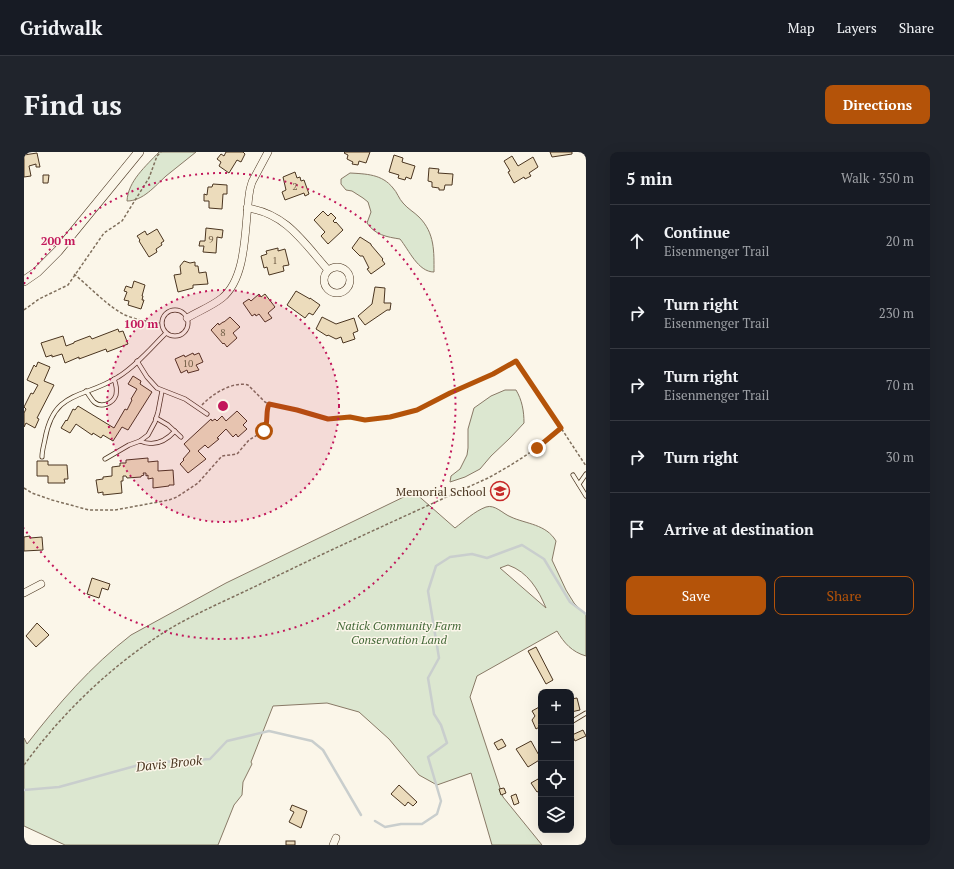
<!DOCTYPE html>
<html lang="en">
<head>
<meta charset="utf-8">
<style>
  body { margin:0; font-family:"PT Serif",serif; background:#20242c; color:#f1f3f6 }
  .controls { position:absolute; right:12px; bottom:12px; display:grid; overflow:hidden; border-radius:8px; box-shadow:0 4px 16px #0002 }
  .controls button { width:36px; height:36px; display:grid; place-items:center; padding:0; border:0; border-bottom:1px solid #363941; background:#171b24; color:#f1f3f6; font:20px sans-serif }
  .stop { position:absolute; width:12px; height:12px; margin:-9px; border:3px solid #b45309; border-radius:50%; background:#fff }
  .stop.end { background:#b45309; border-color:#fff; box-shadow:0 1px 4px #0008 }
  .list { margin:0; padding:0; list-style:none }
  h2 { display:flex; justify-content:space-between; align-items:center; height:52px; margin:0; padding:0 16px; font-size:17px }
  h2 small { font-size:13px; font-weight:400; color:#9ea1a6 }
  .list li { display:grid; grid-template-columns:26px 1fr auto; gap:12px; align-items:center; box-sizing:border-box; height:72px; padding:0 16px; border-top:1px solid #363941 }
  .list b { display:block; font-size:15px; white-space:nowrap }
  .list p { margin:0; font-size:13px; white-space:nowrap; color:#9ea1a6 }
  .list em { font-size:13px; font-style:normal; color:#9ea1a6 }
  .actions { display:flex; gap:8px; padding:12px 16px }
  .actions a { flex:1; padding:9px 0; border:1px solid #b45309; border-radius:8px; text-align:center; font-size:14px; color:#b45309 }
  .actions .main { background:#b45309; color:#fff }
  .icon { flex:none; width:22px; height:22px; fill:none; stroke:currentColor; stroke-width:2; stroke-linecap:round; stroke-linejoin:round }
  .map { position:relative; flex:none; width:562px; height:693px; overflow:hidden; border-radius:8px }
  header { display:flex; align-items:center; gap:24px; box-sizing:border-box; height:56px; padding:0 20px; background:#171b24; border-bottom:1px solid #363941 }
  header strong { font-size:19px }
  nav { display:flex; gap:22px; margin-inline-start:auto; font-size:14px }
  .intro { display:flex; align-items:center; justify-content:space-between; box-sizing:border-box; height:96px; padding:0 24px }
  h1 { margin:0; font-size:28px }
  .button { padding:10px 18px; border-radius:8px; background:#b45309; color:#fff; font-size:14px; font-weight:700 }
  main { display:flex; gap:24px; padding:0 24px }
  aside { flex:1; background:#171b24; border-radius:8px; box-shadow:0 4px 16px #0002 }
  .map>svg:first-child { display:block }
  .green { fill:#dce7d0; stroke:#887966; fill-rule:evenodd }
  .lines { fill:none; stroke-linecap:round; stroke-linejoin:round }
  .stream { stroke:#c9cecd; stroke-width:2.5 }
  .building { fill:#ecdcbc; stroke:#4a3520 }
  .service-casing { stroke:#4a3520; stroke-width:5 }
  .minor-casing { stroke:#4a3520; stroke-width:8 }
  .tertiary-casing { stroke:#4a3520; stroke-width:10 }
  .path { stroke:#7f6f5c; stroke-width:1.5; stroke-dasharray:3 2; stroke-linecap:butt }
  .service { stroke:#fbf6e9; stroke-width:3.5 }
  .minor { stroke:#fbf6e9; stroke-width:7 }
  .tertiary { stroke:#fbf6e9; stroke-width:9 }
  .route { stroke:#b45309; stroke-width:5 }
  .ring { fill:none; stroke:#c2185b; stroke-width:2; stroke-dasharray:2 4 }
  .labels { text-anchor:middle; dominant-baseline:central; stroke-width:3; stroke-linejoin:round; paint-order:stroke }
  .number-label { font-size:10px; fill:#725f47 }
  .poi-label { font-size:12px; fill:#4a3520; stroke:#fbf6e9; text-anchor:end }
  .park-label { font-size:12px; font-style:italic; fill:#436837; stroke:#fbf6e9 }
  .water-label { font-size:13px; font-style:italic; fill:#4a3520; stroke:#fbf6e9 }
  .centre { fill:#c2185b; stroke:#fbf6e9; stroke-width:2 }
  .ring-label { font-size:12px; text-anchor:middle; font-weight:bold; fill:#c2185b; stroke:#fbf6e9; stroke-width:3; stroke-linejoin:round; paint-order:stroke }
</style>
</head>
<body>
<header>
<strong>Gridwalk</strong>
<nav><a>Map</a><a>Layers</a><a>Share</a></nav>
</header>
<div class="intro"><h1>Find us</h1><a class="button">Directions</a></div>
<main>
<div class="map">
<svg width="562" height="693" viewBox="0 0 562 693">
  <rect width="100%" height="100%" fill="#fbf6e9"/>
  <!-- green -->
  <g class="green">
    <path d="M135,0H172C162,8 152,16 142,24C131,34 119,49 103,49C104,29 122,14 135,0Z"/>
    <path d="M326,21C342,22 358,22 369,36C373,40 375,47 379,51C384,57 390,60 395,65C411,81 410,100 410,120C394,120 385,98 376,87C363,85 351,83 343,71L347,60L344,50L339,46L328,39L322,38L317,32V27Z"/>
    <path d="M481,238H492C498,248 500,259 500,271L486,286L467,304L456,317L441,325L426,330L427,324L436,317L443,303L444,296V277L450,256L467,244Z"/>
    <path d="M390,340L431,376C440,369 451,359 462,355C471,352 479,362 487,365C502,372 522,372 532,389L528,408L542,438L550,451L562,463V504C548,500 540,491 533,479L453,524L446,545L479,645L518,693H468L447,621L413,633L395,623L365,587L335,560L303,551L249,554L227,610L228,612L219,630L218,643L210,653L194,693H41L0,674V586L3,592C34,552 67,514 107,483L202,431ZM484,413C504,420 514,437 522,456L476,416Z"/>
  </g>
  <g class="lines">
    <!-- stream -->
    <g class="stream">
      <path d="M0,638L35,635L122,611L186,607L203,589L245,579L288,589L299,598L337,663"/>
      <path d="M351,669L361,675L377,672H398L413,662L417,649L404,605L423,591L417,573L410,562L404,526L415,506L404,439L412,414L426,405L448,402L463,406L498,393L520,407L546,450L562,462"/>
    </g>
  </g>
  <!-- building -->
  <g class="building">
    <path d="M202,0H219L221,2L217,10L213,8L205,21L195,14L197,10L193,7L197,2L200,4Z"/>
    <path d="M321,0H346L342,11L335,9L334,13L328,12L329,10L323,7L324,3L320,1Z"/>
    <path d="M526,0H548V2L528,5Z"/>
    <path d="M13,1L16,15H12V12L5,14L7,24L0,25V3Z"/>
    <path d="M370,3L379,6L378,10L391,14L387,27L382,25L381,28L374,26L375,23L365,20Z"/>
    <path d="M488,4L494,14L509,5L514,15L505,21L507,24L501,27L500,25L490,31L484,20L486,19L480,9Z"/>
    <path d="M405,16L415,17L414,21L429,22L428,33H421L420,38H415V36L408,35V30L404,29Z"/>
    <path d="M271,20L273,26L276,25L277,29L280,28L285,42L281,44L280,41L261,48L258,40L262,38L259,25Z"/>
    <path d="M19,23H25L24,31H19Z"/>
    <path d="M189,32L203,33V42H199L198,57L185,56V49H180V42L183,43L184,35H188Z"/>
    <path d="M299,59L304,64L307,61L312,66L309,69L311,71L312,70L319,78L304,92L297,84L301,80L290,68Z"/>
    <path d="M182,76L199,78L198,86L193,85L192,101L179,100L180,94H175L176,89H181Z"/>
    <path d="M133,77L140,89L137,91L138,93L132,97L133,100L125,105L115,89L116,88L113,84L121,79L123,83Z"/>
    <path d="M336,85L347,92V93L359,107L358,108L361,112L347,122L343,117L345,116L339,104H336L328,96Z"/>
    <path d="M254,96V99L261,97L265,113L259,114L260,119L245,123L243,115L240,116L237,104L243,102L242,99Z"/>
    <path d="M160,109L166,111L171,110V114H174L175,121L182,120L184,132L169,133V136L154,140L150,123L157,122L156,114Z"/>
    <path d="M110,129L121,133L118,144H119L118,148H120L117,157L104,153L105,149L100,148L103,140L100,139L102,134L108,136Z"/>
    <path d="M351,135L361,136L360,151H367L366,158H363L341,173L334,164L348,152Z"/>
    <path d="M272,139L286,147V146L296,153L289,163L285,161L281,166L263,153Z"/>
    <path d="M235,142L237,145L241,142L251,155L244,161L248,166L241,170L235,162L232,164L231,162L228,164L219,151L225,147L227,149Z"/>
    <path d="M206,165L216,175L209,181L213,186L203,195L200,191L199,192L187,178L194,171L195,173L199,170H200Z"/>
    <path d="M298,165L312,172L330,166L334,179L329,181L331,187L319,191L317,185L312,187L304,183L303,184L292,177Z"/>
    <path d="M94,177L95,180L99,179L104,192L83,200L82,197L55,207V205L41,211L38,202L28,205V203L22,205L17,191L39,184L42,194L50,191V190L66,184L68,187Z"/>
    <path d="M169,201L170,203L175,201L179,210L172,213L175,218L164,221L163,218L157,221L151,207L160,203L161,205Z"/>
    <path d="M14,210L26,215L20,229L30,233L13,266L15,267L11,276L2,271L0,275V261L2,257L0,255L7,241L9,242L14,233L3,228L10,213L12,215Z"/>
    <path d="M109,224L117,229L116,232L128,240L104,278L98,275L89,289L79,283L77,286L69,281L68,283L52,272L46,281L37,276L42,268L43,269L49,257L51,258L54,254L90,276L101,257L103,258L108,248L107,247L113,237L104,232Z"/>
    <path d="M213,259L223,269L219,273L223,277L214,285L212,282L209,285L202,277L193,286L195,287L184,296L181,293L174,299L182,307L164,321L156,312L160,308L159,307L166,299L160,292L187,267L188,269L191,267L193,269L198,264L202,269Z"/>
    <path d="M124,306V310L134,309V319L149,318L150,333H145V334L129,336V326L124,327V323L122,324V321H119L120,323L117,324V325L103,326L102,324H99V329H97L98,341L79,343V340L74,341L72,328L79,327V325L88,324V315L96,314V311H102V308Z"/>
    <path d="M13,309H24V313H43L44,327H40L41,331H24V324H13Z"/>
    <path d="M6,384V386L18,385L19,398L0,399V385Z"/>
    <path d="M68,426L86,432L84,438L78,436L75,446L63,442Z"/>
    <path d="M13,471L25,483L12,495L2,484Z"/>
    <path d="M512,495L529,528L522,532L504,499Z"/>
    <path d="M553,546L556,558L547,560V547Z"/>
    <path d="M517,554V574L512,577L508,568L511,564L508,559Z"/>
    <path d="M559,578L562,584L551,589L548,583Z"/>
    <path d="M478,587L482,594L474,598L470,591Z"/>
    <path d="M507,589L517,607L504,615L492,597Z"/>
    <path d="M514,627L517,632V638L513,640L507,631Z"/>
    <path d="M375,633L393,650L389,654L384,650L381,654L367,642Z"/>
    <path d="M480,636L482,641L477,643L475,637Z"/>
    <path d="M492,642L495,651L490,653L487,644Z"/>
    <path d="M268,653L283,659L277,676L265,670L270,660L266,658Z"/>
    <rect x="262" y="689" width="9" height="4"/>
  </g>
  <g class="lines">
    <defs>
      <g id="service">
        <circle cx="151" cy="171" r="13"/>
        <path d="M113,209L123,225L133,236L161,247L183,262"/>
        <path d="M62,239C65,243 67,247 70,250C77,256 89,252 92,243C93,238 92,232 90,227"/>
        <path d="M132,266L144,273L157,285"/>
        <path d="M116,289C130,295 141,290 151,279"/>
        <path d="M18,305C18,298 20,293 21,287C30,237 60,247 94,225C112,214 127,196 142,181"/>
        <path d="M81,307L105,293L116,289L124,283L131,270L134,260L138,239"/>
        <path d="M549,323L562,344"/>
        <path d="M555,332L562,322"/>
        <path d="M547,570L562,561"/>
      </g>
      <g id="minor">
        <path d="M223,56C262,61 280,91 304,118"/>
        <circle cx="313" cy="128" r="13"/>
        <path d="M163,166C175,159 188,154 198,146C225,124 220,69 226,37L228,30L244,0"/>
        <path d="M0,441L17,432"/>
        <path d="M309,693L312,686"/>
      </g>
      <path id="tertiary" d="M0,129L13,120L34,99L115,0"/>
    </defs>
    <!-- service casing -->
    <use href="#service" class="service-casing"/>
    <!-- minor casing -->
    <use href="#minor" class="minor-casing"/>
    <!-- tertiary casing -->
    <use href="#tertiary" class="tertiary-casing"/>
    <!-- path -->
    <g class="path">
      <path d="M50,122C66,135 83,154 101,163C113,168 125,170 138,171"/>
      <path d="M0,158L15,147L44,133L80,81L98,69L125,26L133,4L137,0"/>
      <path d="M178,253C188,242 209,229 224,233L241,250L245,252L273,258L304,267L326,265L341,268H351L381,262L393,258L426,241L469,222L493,209L562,314"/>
      <path d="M0,336L8,341L28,348L65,358H91L145,348L153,345L174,331L198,304L213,302L225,288L240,279L243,270L242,261L245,253"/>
      <path d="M0,613C39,560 87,514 142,479C160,468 179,459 198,450C226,437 253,424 280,411C341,382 403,354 464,326C490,312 515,296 537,276"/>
    </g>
    <!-- service -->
    <use href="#service" class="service"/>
    <!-- minor -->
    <use href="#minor" class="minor"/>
    <!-- tertiary -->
    <use href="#tertiary" class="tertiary"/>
  </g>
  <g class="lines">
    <!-- route -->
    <path class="route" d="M240,279C245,270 241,261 245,252L273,258L304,267L326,265L341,268L366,265L393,258L426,241L469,222L492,209L537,276L513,296"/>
  </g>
  <!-- distance rings -->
  <circle cx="199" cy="254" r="116" fill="#c2185b" fill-opacity=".12"/>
  <g class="ring">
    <circle cx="199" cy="254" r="116"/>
    <path d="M0 132A233 233 0 1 1 0 376"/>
  </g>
  <!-- icons -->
  <defs>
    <symbol id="school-ring" viewBox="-11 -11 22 22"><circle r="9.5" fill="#fbf6e9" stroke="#c62828" stroke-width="1.5"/><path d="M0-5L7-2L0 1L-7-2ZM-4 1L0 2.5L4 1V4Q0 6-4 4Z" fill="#c62828"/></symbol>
  </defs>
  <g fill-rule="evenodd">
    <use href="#school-ring" x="465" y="328" width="22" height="22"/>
  </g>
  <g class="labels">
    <!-- number labels -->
    <g class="number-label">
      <text x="271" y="34">2</text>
      <text x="187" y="87">9</text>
      <text x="251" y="108">1</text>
      <text x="199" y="180">8</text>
      <text x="164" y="211">10</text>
    </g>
    <!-- poi labels -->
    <g class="poi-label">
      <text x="462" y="339">Memorial School</text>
    </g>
    <!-- park labels -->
    <g class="park-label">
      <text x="375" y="473">Natick Community Farm<tspan x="375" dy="14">Conservation Land</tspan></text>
    </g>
    <!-- water labels -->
    <g class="water-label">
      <text transform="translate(145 611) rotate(-6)">Davis Brook</text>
    </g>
  </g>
  <circle cx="199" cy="254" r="6" class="centre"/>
  <g class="ring-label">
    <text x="34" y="93">200 m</text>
    <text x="117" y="176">100 m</text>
  </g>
</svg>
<div class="controls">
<button>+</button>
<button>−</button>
<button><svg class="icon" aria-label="locate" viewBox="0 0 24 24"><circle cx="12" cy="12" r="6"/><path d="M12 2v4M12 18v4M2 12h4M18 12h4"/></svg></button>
<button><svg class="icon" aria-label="layers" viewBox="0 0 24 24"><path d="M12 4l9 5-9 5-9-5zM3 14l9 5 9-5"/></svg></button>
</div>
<div class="stop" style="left:240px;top:279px"></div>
<div class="stop end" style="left:513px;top:296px"></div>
</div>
<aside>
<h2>5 min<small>Walk · 350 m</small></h2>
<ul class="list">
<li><svg class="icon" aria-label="ahead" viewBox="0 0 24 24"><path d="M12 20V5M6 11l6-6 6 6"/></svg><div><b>Continue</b><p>Eisenmenger Trail</p></div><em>20 m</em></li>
<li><svg class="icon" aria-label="right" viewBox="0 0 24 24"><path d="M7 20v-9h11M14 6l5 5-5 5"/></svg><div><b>Turn right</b><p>Eisenmenger Trail</p></div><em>230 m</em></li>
<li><svg class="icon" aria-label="right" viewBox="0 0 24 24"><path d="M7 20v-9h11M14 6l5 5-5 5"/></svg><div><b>Turn right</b><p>Eisenmenger Trail</p></div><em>70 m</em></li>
<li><svg class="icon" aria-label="right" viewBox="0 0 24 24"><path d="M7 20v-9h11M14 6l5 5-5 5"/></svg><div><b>Turn right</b></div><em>30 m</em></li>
<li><svg class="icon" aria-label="arrive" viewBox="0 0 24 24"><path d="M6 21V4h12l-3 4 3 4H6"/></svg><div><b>Arrive at destination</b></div></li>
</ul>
<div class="actions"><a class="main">Save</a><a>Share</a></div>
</aside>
</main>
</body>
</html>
